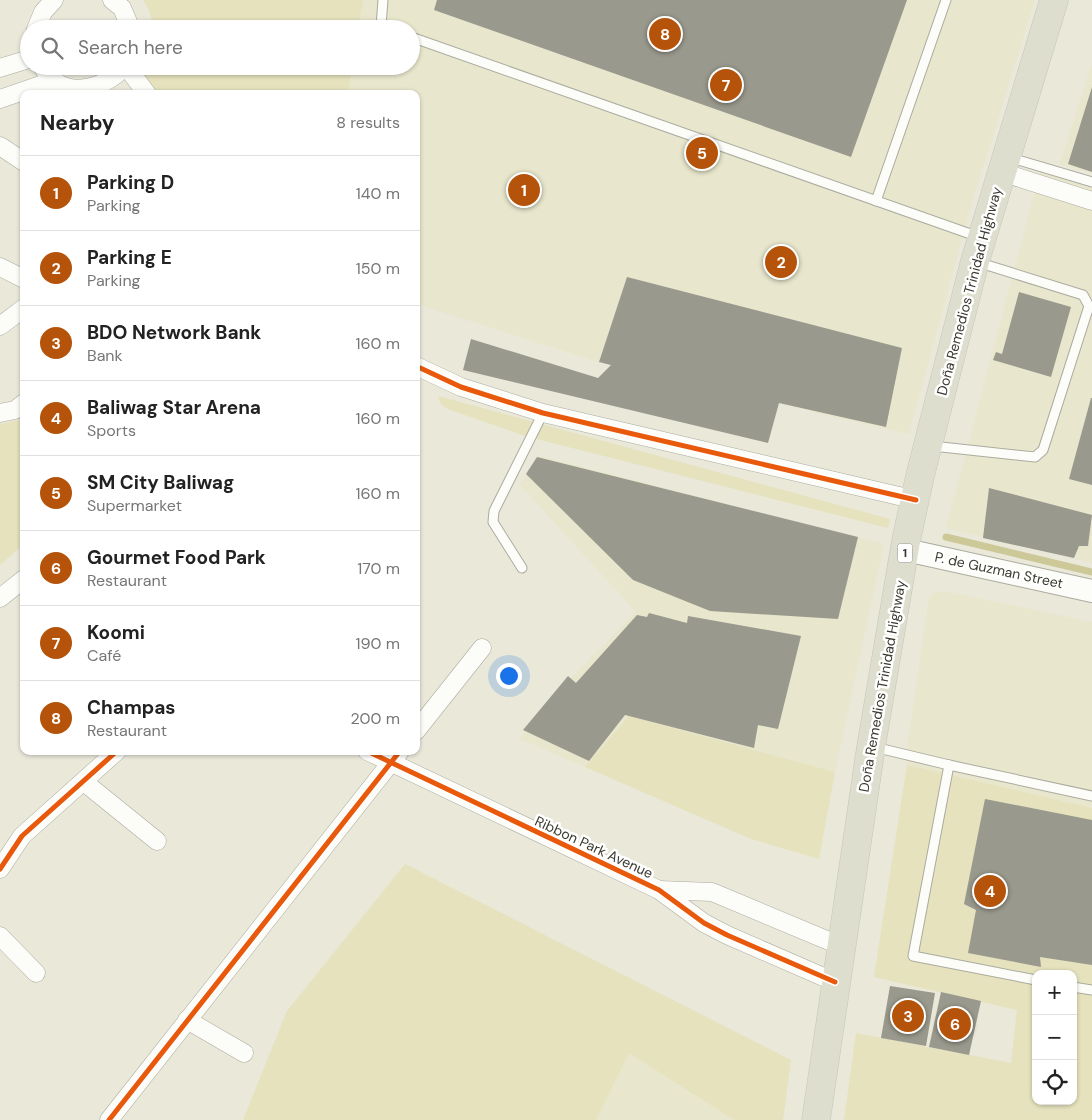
<!DOCTYPE html>
<html lang="en">
<head>
<meta charset="utf-8">
<style>
  body { margin:0; font-family:"DM Sans",sans-serif; background:#f6f6f6; color:#222 }
  .controls { position:absolute; right:15px; bottom:15px; display:grid; overflow:hidden; border-radius:10px; box-shadow:0 1px 4px #0004 }
  .controls button { width:45px; height:45px; display:grid; place-items:center; padding:0; border:0; border-bottom:1px solid #e0e0e0; background:#fff; color:#222; font:25px sans-serif }
  .you { position:absolute; left:508px; top:675px; width:18px; height:18px; margin:-12px; border:4px solid #fff; border-radius:50%; background:#1a73e8; box-shadow:0 0 0 8px #1a73e833 }
  .badge { display:grid; place-items:center; width:32px; height:32px; border-radius:50%; background:#b45309; color:#fff; font-size:16px; font-weight:700 }
  .pin { position:absolute; translate:-50% -50%; border:2px solid #fff; box-shadow:0 1px 5px #0006 }
  .list { margin:0; padding:0; list-style:none }
  h2 { display:flex; justify-content:space-between; align-items:center; height:65px; margin:0; padding:0 20px; font-size:21px }
  h2 small { font-size:16px; font-weight:400; color:#767676 }
  .list li { display:grid; grid-template-columns:32px 1fr auto; gap:15px; align-items:center; box-sizing:border-box; height:75px; padding:0 20px; border-top:1px solid #e0e0e0 }
  .list b { display:block; font-size:19px; white-space:nowrap }
  .list p { margin:0; font-size:16px; white-space:nowrap; color:#767676 }
  .list em { font-size:16px; font-style:normal; color:#767676 }
  .icon { flex:none; width:28px; height:28px; fill:none; stroke:currentColor; stroke-width:2; stroke-linecap:round; stroke-linejoin:round }
  .map { position:relative; flex:none; width:1092px; height:1120px; overflow:hidden }
  .search { position:absolute; background:#fff; box-shadow:0 1px 4px #0004; left:20px; top:20px; width:400px; height:55px; display:flex; align-items:center; gap:12px; box-sizing:border-box; padding:0 18px; border-radius:28px; color:#767676; font-size:19px }
  .panel { position:absolute; background:#fff; box-shadow:0 1px 4px #0004; left:20px; top:90px; width:400px; height:665px; border-radius:10px }
  .map>svg:first-child { display:block }
  .built { fill:#e8e7cd }
  .green { fill:#e5e2bd; fill-rule:evenodd }
  .lines { fill:none; stroke-linecap:round; stroke-linejoin:round }
  .stream { stroke:#ccc898; stroke-width:7 }
  .building { fill:#99998d }
  .service-casing { stroke:#abab9f; stroke-width:11 }
  .minor-casing { stroke:#abab9f; stroke-width:19 }
  .tertiary-casing { stroke:#abab9f; stroke-width:24 }
  .trunk-casing { stroke:#c5c4bd; stroke-width:29 }
  .service { stroke:#fcfcf9; stroke-width:9 }
  .minor { stroke:#fcfcf9; stroke-width:18 }
  .tertiary { stroke:#fcfcf9; stroke-width:22 }
  .trunk { stroke:#dedece; stroke-width:28 }
  .cycleway-casing { stroke:#fff; stroke-width:8 }
  .cycleway { stroke:#e8590c; stroke-width:5 }
  .labels { text-anchor:middle; dominant-baseline:central; stroke-width:5; stroke-linejoin:round; paint-order:stroke }
  .shield { fill:#fff; stroke:#76756e; stroke-width:1 }
  .shield-label { font-size:12px; font-weight:bold; fill:#3b3a30 }
  .street-label { font-size:14px; fill:#3b3a30; stroke:#fff }
</style>
</head>
<body>
<div class="map">
<svg width="1092" height="1120" viewBox="0 0 1092 1120">
  <rect width="100%" height="100%" fill="#e9e8d9"/>
  <!-- built -->
  <g class="built">
    <path d="M363,0H1035L969,213L909,434L599,362L416,304V94H348L352,66H411V29H358Z"/>
    <path d="M1092,63V173L1060,164Z"/>
    <path d="M1040,172L1092,188V563L946,528Z"/>
    <path d="M539,456L884,544L835,772L629,716L585,767L520,739L566,683L636,612L520,485Z"/>
    <path d="M945,591L1092,622V1026L1073,974H1036L1018,1010L874,977L907,765L908,741L929,597L935,592Z"/>
    <path d="M629,1053L734,1120H596Z"/>
  </g>
  <!-- green -->
  <g class="green">
    <path d="M143,0H363L358,29H154L149,10Z"/>
    <path d="M145,66H352L348,94H158L141,72Z"/>
    <path d="M438,396L890,519L888,528L525,436L448,409L441,404Z"/>
    <path d="M24,419V544L0,565V424Z"/>
    <path d="M629,716L835,772L819,859L751,839L585,767Z"/>
    <path d="M907,765L1092,808V1120H844L856,1033L1011,1063L1017,1010L874,977ZM1036,974H1073V1101H1036Z"/>
    <path d="M405,864L791,1060L783,1120H734L629,1053L596,1120H243L287,1011Z"/>
  </g>
  <g class="lines">
    <!-- stream -->
    <path class="stream" d="M946,537L1092,572"/>
  </g>
  <!-- building -->
  <g class="building">
    <path d="M437,0H907L851,157L434,10Z"/>
    <path d="M1092,87V172L1068,164Z"/>
    <path d="M627,277L902,348L886,427L779,403L768,443L463,370L471,339L598,378L611,365L626,369L599,362Z"/>
    <path d="M1019,292L1071,307L1051,377L993,360L996,352L1002,354Z"/>
    <path d="M1091,398H1092V485L1069,479Z"/>
    <path d="M537,457L858,537L838,619L710,611L633,580L526,474Z"/>
    <path d="M989,488L1092,515L1088,546H1079L1074,558L983,538Z"/>
    <path d="M649,613L687,623L688,616L801,636L778,729L758,725L754,748L625,715L589,761L523,730L568,676L576,683L637,615L647,617Z"/>
    <path d="M985,799L1092,820V965L1040,957L1041,967L968,953L976,910L964,904Z"/>
    <path d="M890,986L935,993L926,1046L881,1038Z"/>
    <path d="M941,992L981,1001L969,1055L929,1047Z"/>
  </g>
  <g class="lines">
    <defs>
      <g id="service">
        <path d="M383,0L381,26L389,29"/>
        <path d="M411,37L979,237"/>
        <path d="M1008,157L1092,182"/>
        <path d="M876,201L946,0"/>
        <path d="M932,446L1035,457L1043,450L1089,306L1083,295L977,262"/>
        <path d="M522,568L493,522L494,511L543,413"/>
        <path d="M874,747L949,765"/>
        <path d="M1036,980L913,956L949,765L1092,796"/>
        <path d="M1073,987L1092,990"/>
      </g>
      <g id="minor">
        <path d="M112,0L122,8L131,29"/>
        <path d="M36,29L43,12L54,0"/>
        <path d="M42,66C61,101 103,91 125,66"/>
        <path d="M126,66L147,94"/>
        <path d="M0,68L29,59"/>
        <path d="M0,99L55,80"/>
        <path d="M0,146L24,162"/>
        <path d="M1001,172L1092,201"/>
        <path d="M0,267L24,279"/>
        <path d="M0,326L24,308"/>
        <path d="M416,366L461,387L543,413L916,500"/>
        <path d="M0,413L15,410L24,403"/>
        <path d="M0,598L24,579"/>
        <path d="M416,731L482,648"/>
        <path d="M367,751L659,890L704,923L727,935L835,982"/>
        <path d="M84,782L157,841"/>
        <path d="M0,869L22,836L117,751"/>
        <path d="M659,890L712,892L841,946"/>
        <path d="M0,936L36,973"/>
        <path d="M187,1020L244,1053"/>
        <path d="M109,1120L400,751"/>
      </g>
      <path id="tertiary" d="M906,550L1092,591"/>
      <path id="trunk" d="M816,1120L871,747L906,541L920,476L975,261L1054,0"/>
    </defs>
    <!-- service casing -->
    <use href="#service" class="service-casing"/>
    <!-- minor casing -->
    <use href="#minor" class="minor-casing"/>
    <!-- tertiary casing -->
    <use href="#tertiary" class="tertiary-casing"/>
    <!-- trunk casing -->
    <use href="#trunk" class="trunk-casing"/>
    <!-- service -->
    <use href="#service" class="service"/>
    <!-- minor -->
    <use href="#minor" class="minor"/>
    <!-- tertiary -->
    <use href="#tertiary" class="tertiary"/>
    <!-- trunk -->
    <use href="#trunk" class="trunk"/>
    <defs>
      <g id="cycleway">
        <path d="M416,366L461,387L543,413L916,500"/>
        <path d="M367,751L659,890L704,923L727,935L835,982"/>
        <path d="M0,869L22,836L117,751"/>
        <path d="M109,1120L400,751"/>
      </g>
    </defs>
    <!-- cycleway casing -->
    <use href="#cycleway" class="cycleway-casing"/>
    <!-- cycleway -->
    <use href="#cycleway" class="cycleway"/>
  </g>
  <g class="labels">
    <!-- shield labels -->
    <rect class="shield" x="897.5" y="543.5" width="15" height="19" rx="4"/>
    <g class="shield-label">
      <text x="905" y="553">1</text>
    </g>
    <!-- street labels -->
    <g class="street-label">
      <text transform="translate(969 291) rotate(-75)">Doña Remedios Trinidad Highway</text>
      <text transform="translate(999 570) rotate(12)">P. de Guzman Street</text>
      <text transform="translate(882 686) rotate(-80)">Doña Remedios Trinidad Highway</text>
      <text transform="translate(594 847) rotate(25)">Ribbon Park Avenue</text>
    </g>
  </g>
</svg>
<div class="controls">
<button>+</button>
<button>−</button>
<button><svg class="icon" aria-label="locate" viewBox="0 0 24 24"><circle cx="12" cy="12" r="6"/><path d="M12 2v4M12 18v4M2 12h4M18 12h4"/></svg></button>
</div>
<div class="you"></div>
<div class="pin badge" style="left:524px;top:190px">1</div>
<div class="pin badge" style="left:781px;top:262px">2</div>
<div class="pin badge" style="left:908px;top:1016px">3</div>
<div class="pin badge" style="left:990px;top:891px">4</div>
<div class="pin badge" style="left:702px;top:153px">5</div>
<div class="pin badge" style="left:955px;top:1024px">6</div>
<div class="pin badge" style="left:726px;top:85px">7</div>
<div class="pin badge" style="left:665px;top:34px">8</div>
<div class="search"><svg class="icon" aria-label="search" viewBox="0 0 24 24"><circle cx="10" cy="10" r="6"/><path d="M15 15l6 6"/></svg>Search here</div>
<section class="panel">
<h2>Nearby<small>8 results</small></h2>
<ul class="list">
<li><span class="badge">1</span><div><b>Parking D</b><p>Parking</p></div><em>140 m</em></li>
<li><span class="badge">2</span><div><b>Parking E</b><p>Parking</p></div><em>150 m</em></li>
<li><span class="badge">3</span><div><b>BDO Network Bank</b><p>Bank</p></div><em>160 m</em></li>
<li><span class="badge">4</span><div><b>Baliwag Star Arena</b><p>Sports</p></div><em>160 m</em></li>
<li><span class="badge">5</span><div><b>SM City Baliwag</b><p>Supermarket</p></div><em>160 m</em></li>
<li><span class="badge">6</span><div><b>Gourmet Food Park</b><p>Restaurant</p></div><em>170 m</em></li>
<li><span class="badge">7</span><div><b>Koomi</b><p>Café</p></div><em>190 m</em></li>
<li><span class="badge">8</span><div><b>Champas</b><p>Restaurant</p></div><em>200 m</em></li>
</ul>
</section>
</div>
</body>
</html>
